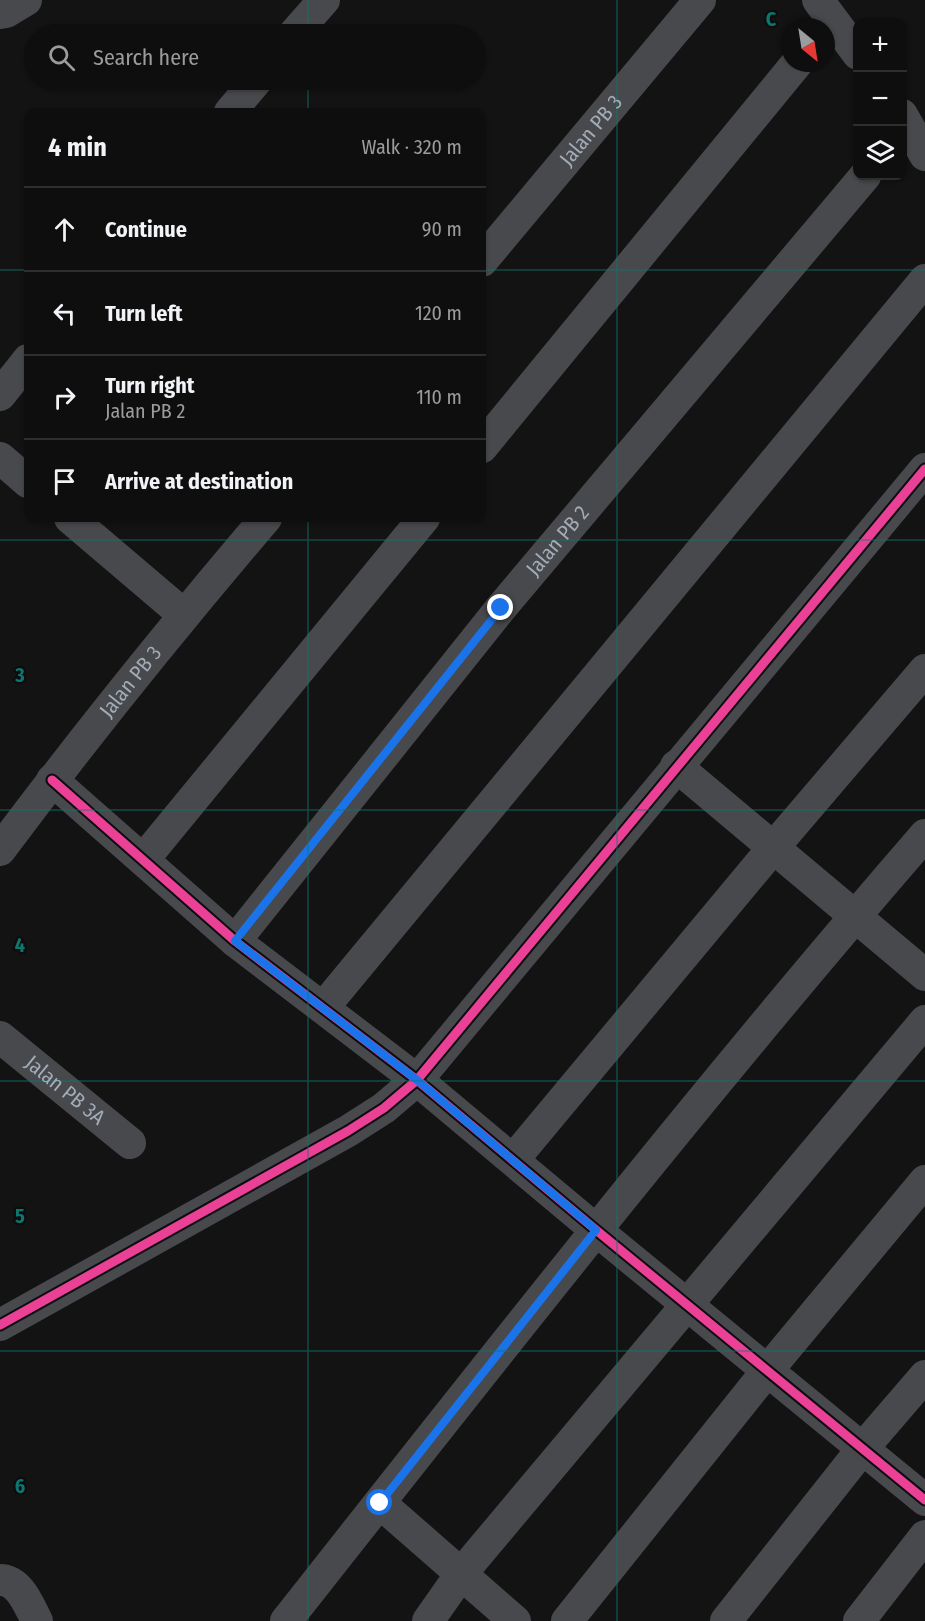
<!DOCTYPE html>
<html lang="en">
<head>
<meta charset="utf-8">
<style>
  body { margin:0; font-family:"Fira Sans Condensed",sans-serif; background:#171717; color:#f1f3f6 }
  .controls { position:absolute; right:18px; top:18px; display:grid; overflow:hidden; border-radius:12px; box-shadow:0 2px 4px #0004 }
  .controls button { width:54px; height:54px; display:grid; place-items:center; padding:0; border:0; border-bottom:2px solid #2e2e2e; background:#0e0e0e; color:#f1f3f6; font:30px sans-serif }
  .compass { position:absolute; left:781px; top:18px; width:54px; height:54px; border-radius:50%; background:#0e0e0e; box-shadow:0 2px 4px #0004; rotate:150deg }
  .stop { position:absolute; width:18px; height:18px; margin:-14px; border:4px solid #1a73e8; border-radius:50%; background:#fff }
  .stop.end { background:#1a73e8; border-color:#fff; box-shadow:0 2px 6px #0008 }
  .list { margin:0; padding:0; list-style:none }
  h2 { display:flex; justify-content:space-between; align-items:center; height:78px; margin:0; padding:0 24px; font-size:26px }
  h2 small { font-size:20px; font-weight:400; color:#9b9c9e }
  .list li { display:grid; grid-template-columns:39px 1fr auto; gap:18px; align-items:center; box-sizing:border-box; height:84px; padding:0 24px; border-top:2px solid #2e2e2e }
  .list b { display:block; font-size:22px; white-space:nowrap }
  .list p { margin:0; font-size:20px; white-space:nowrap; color:#9b9c9e }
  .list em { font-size:20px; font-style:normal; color:#9b9c9e }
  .icon { flex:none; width:33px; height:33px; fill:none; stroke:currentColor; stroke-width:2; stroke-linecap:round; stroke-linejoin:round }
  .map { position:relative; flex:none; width:925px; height:1621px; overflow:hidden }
  .search { position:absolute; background:#0e0e0e; box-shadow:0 2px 4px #0004; left:24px; top:24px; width:462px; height:66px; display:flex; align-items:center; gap:15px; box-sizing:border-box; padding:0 21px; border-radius:33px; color:#9b9c9e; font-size:22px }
  .panel { position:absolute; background:#0e0e0e; box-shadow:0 2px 4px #0004; left:24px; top:108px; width:462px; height:414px; border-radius:12px }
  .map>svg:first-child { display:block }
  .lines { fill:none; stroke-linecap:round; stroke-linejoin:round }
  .minor { stroke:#47494c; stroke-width:32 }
  .cycleway-casing { stroke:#0d0d0f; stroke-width:13 }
  .cycleway { stroke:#ea4096; stroke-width:9 }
  .route { stroke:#1a73e8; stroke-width:8 }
  .grid { fill:none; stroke:#0f766e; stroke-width:1.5; stroke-opacity:0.55 }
  .labels { text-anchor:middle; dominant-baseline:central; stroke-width:4.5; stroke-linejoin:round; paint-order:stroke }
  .street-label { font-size:21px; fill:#a2abb6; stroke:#0d0d0f }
  .grid-label { font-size:20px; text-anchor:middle; font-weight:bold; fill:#0f766e; stroke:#0d0d0f; stroke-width:4.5; stroke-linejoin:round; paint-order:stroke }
</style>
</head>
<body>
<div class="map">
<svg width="925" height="1621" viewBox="0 0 925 1621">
  <rect width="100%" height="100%" fill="#131313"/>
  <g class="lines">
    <!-- minor -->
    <g class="minor">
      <path d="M818,0L858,54"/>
      <path d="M0,13L6,12L26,0"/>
      <path d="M294,34L324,0"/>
      <path d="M230,112L257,80"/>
      <path d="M902,115L925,155"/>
      <path id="s1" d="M482,261L700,0"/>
      <path d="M0,395L28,360"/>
      <path d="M482,447L797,63"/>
      <path d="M0,458L28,482"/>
      <path d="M70,518L184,615"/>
      <path d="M676,766L925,975"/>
      <path d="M52,780L235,941L417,1080L596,1230L925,1500"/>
      <path id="s2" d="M0,850C85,736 174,626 266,518"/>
      <path d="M143,860L424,518"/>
      <path id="s3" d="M235,941L501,608L865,176"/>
      <path d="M323,1008L925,280"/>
      <path id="s4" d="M0,1037L130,1143"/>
      <path d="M513,1160L773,848L925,670"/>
      <path d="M0,1325L348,1131L384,1108L417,1080L925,469"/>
      <path d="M380,1503L515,1621"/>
      <path d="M0,1580C20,1580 29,1606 37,1621"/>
      <path d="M286,1621C495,1356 704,1090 925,835"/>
      <path d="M428,1621L461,1574L925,1021"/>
      <path d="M567,1621L767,1371L925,1181"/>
      <path d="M726,1621L863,1448L925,1376"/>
      <path d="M859,1621L925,1536"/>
    </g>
    <defs>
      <g id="cycleway">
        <path d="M52,780L235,941L417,1080L596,1230L925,1500"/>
        <path d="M0,1325L348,1131L384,1108L417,1080L925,469"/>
      </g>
    </defs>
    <!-- cycleway casing -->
    <use href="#cycleway" class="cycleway-casing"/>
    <!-- cycleway -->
    <use href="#cycleway" class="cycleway"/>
  </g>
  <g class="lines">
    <!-- route -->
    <path class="route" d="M380,1503L596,1230L417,1080L235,941L501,608"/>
  </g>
  <!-- grid -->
  <path class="grid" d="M308,0V34M617,0V1621M308,80V112M0,270H28M482,270H925M308,518V1621M0,540H925M0,810H925M0,1081H925M0,1351H925"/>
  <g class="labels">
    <!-- street labels -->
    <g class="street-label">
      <text stroke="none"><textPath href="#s1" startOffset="170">Jalan PB 3</textPath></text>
      <text stroke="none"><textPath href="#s3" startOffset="514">Jalan PB 2</textPath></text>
      <text stroke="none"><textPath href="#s2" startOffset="213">Jalan PB 3</textPath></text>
      <text stroke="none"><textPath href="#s4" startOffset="84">Jalan PB 3A</textPath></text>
    </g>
  </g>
  <g class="grid-label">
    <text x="771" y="26">C</text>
    <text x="20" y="682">3</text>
    <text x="20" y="952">4</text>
    <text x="20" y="1223">5</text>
    <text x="20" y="1493">6</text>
  </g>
</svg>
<div class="controls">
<button>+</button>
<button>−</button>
<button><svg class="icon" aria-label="layers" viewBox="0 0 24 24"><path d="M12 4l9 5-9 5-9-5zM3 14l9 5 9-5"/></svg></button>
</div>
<svg class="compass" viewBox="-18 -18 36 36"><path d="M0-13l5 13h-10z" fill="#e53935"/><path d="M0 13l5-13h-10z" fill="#9b9c9e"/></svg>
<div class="stop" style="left:380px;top:1503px"></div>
<div class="stop end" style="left:501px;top:608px"></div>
<div class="search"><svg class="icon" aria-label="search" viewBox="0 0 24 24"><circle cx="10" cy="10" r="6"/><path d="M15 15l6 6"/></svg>Search here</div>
<section class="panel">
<h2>4 min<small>Walk · 320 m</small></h2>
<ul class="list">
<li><svg class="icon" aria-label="ahead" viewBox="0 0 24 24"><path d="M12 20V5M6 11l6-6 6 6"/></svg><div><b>Continue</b></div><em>90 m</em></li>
<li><svg class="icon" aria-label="left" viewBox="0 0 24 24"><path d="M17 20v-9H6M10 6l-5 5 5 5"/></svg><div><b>Turn left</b></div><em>120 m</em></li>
<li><svg class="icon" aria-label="right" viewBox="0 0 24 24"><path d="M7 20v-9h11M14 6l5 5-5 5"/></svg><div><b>Turn right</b><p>Jalan PB 2</p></div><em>110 m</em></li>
<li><svg class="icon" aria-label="arrive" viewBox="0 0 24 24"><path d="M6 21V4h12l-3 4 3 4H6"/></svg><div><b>Arrive at destination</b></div></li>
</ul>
</section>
</div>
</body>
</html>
